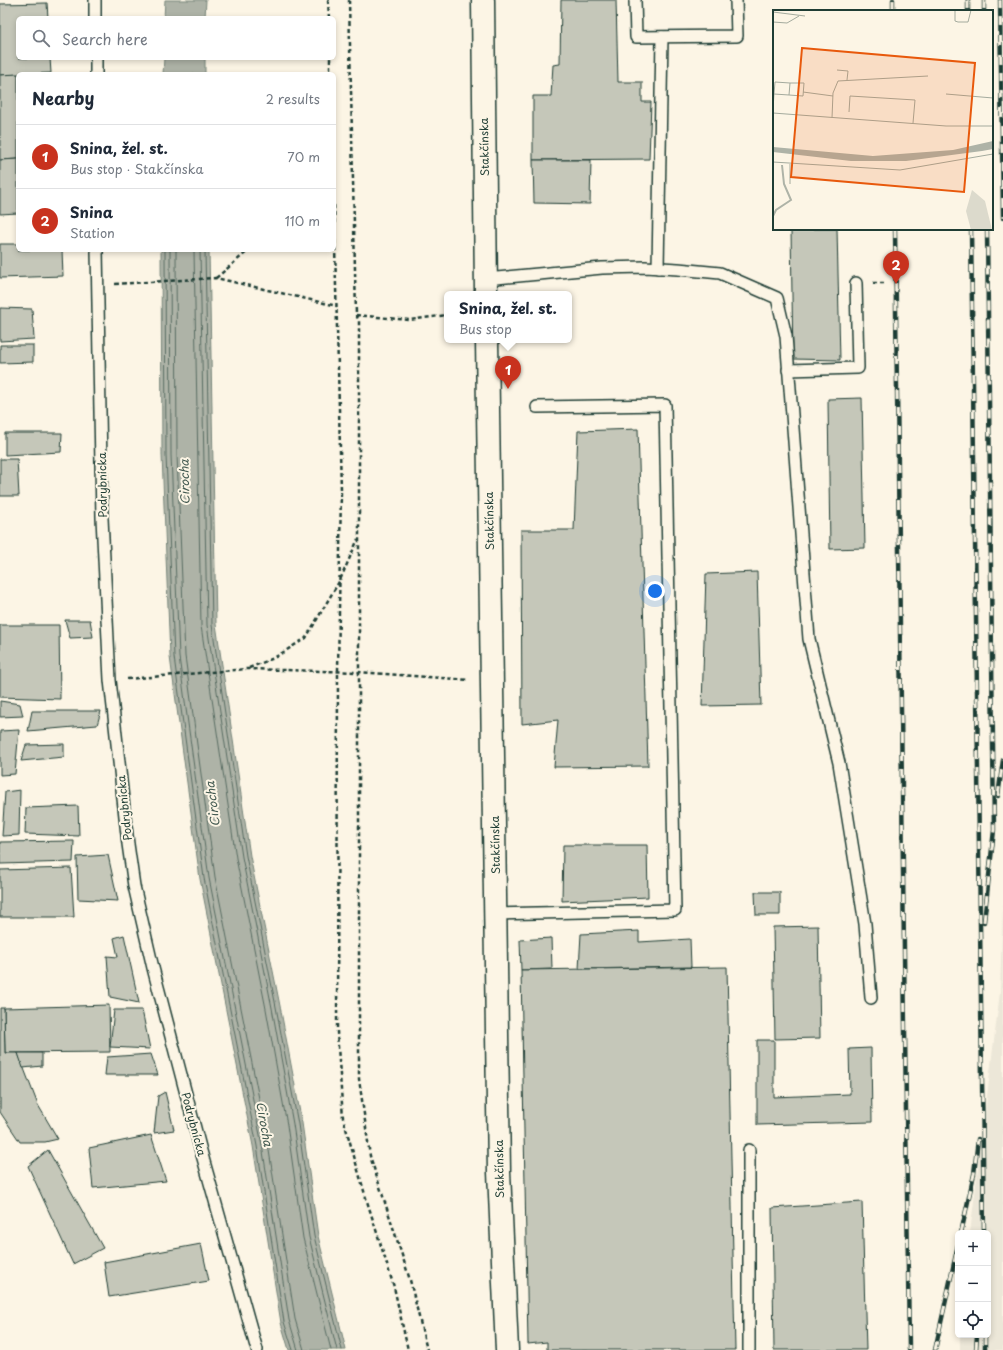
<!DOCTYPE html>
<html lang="en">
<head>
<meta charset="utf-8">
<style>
  body { margin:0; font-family:"Playpen Sans",sans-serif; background:#f6f6f7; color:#1f2937 }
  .controls { position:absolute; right:12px; bottom:12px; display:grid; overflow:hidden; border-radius:6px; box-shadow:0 2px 6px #0003 }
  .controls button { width:36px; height:36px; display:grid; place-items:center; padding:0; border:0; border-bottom:1px solid #e0e1e3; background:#fff; color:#1f2937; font:20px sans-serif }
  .you { position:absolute; left:655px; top:591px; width:14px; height:14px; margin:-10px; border:3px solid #fff; border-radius:50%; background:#1a73e8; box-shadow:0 0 0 6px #1a73e833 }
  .badge { display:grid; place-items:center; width:26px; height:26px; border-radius:50%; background:#c8321e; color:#fff; font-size:13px; font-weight:700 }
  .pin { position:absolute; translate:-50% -33px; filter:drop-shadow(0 1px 2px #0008) }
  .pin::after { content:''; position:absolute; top:21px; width:14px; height:12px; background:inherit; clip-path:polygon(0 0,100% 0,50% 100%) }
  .popup { position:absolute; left:444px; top:291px; width:128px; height:52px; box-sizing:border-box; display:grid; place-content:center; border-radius:6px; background:#fff; filter:drop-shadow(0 1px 3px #0005); font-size:13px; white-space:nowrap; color:#747a83 }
  .popup b { font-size:15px; color:#1f2937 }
  .popup::after { content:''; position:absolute; left:50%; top:100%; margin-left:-8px; border:8px solid transparent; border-top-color:#fff }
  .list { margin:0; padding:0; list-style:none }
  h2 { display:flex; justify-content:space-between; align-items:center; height:52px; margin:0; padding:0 16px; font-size:17px }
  h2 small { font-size:13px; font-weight:400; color:#747a83 }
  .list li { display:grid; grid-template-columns:26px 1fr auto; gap:12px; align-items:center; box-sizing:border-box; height:64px; padding:0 16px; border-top:1px solid #e0e1e3 }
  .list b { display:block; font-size:15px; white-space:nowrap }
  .list p { margin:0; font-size:13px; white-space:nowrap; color:#747a83 }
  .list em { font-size:13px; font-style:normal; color:#747a83 }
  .icon { flex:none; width:22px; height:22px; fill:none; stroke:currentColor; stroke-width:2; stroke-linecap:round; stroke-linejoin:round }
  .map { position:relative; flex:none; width:1003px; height:1350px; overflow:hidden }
  .search { position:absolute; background:#fff; box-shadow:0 2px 6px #0003; left:16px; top:16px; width:320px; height:44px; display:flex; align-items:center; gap:10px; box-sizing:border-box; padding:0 14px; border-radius:6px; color:#747a83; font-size:15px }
  .panel { position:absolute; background:#fff; box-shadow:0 2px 6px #0003; left:16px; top:72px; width:320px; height:180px; border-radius:6px }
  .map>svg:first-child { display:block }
  .built { fill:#ece7d8 }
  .water { fill:#aeb3a7; stroke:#758479 }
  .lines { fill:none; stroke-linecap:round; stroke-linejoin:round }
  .shore { stroke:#586c62; stroke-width:1 }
  .building { fill:#c5c7b9; stroke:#1f3d34 }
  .lane-casing { stroke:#1f3d34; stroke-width:14 }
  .primary-casing { stroke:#1f3d34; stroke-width:25 }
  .path { stroke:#1f3d34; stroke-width:2.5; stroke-dasharray:4 3; stroke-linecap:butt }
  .lane { stroke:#fcf5e5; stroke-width:11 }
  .primary { stroke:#fcf5e5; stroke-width:22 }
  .rail-casing { stroke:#1f3d34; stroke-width:4.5 }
  .rail { stroke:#fcf5e5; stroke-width:3; stroke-dasharray:9; stroke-linecap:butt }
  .labels { text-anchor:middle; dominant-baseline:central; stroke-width:4; stroke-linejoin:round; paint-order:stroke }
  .street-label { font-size:11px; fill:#1f3d34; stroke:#fcf5e5 }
  .water-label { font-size:12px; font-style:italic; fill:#435a51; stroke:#fcf5e5 }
  .inset-river { fill:none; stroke:#aeb3a7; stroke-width:2 }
  .inset-road { fill:none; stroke:#a4ab9e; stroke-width:1 }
  .view { fill:#e8590c; fill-opacity:0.15; stroke:#e8590c; stroke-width:2 }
  .inset-edge { fill:none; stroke:#1f3d34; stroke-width:2 }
</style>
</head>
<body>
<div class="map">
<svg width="1003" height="1350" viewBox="0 0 1003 1350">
  <rect width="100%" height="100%" fill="#fcf5e5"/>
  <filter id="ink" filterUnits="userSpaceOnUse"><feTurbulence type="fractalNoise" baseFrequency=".025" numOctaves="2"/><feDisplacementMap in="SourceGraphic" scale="8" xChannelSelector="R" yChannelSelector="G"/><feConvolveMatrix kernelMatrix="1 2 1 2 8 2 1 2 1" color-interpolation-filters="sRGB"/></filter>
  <g filter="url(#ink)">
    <!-- built -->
    <path class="built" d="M1003,903V1350H960V1335H988V1233H970L1000,992Z"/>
    <!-- water -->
    <g class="water">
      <path d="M165,0H206L205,18H164Z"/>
      <path d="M164,58H205V74H163Z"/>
      <path d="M161,250H209L216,624L250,856L280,1006L302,1123L318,1236L346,1350H289L281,1323L253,1146L200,879L170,657L162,455Z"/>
    </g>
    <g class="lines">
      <!-- shore -->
      <g class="shore">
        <path d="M165,250L166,455L174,657L204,878L257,1146L284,1322L293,1350"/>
        <path d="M170,250L171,455L179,657L209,878L262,1145L289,1320L298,1350"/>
        <path d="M176,250L177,455L185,656L215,877L268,1144L295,1319L304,1350"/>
        <path d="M194,250L201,626L236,858L266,1009L287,1125L303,1238L331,1350"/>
        <path d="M200,250L207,625L242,857L272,1008L293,1124L309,1237L337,1350"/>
        <path d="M205,250L212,625L246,856L276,1007L298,1124L314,1236L342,1350"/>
      </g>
    </g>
    <!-- building -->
    <g class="building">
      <path d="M561,0H616L618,82H642V102H651L649,159L533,160V96H551L553,65L560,64Z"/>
      <path d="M47,3L48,18H18V58H50L51,73L0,75V4Z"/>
      <path d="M18,74V159L0,160V75Z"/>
      <path d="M18,159V213L0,214V160Z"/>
      <path d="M533,160H591L590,204L534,203Z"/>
      <path d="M791,229H837L840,360L793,359Z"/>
      <path d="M0,244H18V250H62L63,276L0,278Z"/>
      <path d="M0,308L32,309L34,339L0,341Z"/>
      <path d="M0,345H33V362L0,363Z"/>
      <path d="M862,398L865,548L830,549L828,399Z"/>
      <path d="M638,429L648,766L554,767L558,720L522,724L521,530H574L578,431Z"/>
      <path d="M5,433H62L61,452L5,455Z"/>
      <path d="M0,459H17L19,496H0Z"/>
      <path d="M757,572L761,705L702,706L706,574Z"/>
      <path d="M65,620H90L93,637L70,638Z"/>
      <path d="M0,625H59L60,699L0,697Z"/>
      <path d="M0,701L20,704L23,716L0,717Z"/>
      <path d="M32,711H101L97,725L28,731Z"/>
      <path d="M19,730L15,774L0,775V731Z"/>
      <path d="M64,744V757L21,761L26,745Z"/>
      <path d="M20,790L19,835L2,836L5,792Z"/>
      <path d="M78,806L79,836L25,834L26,808Z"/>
      <path d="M74,841L73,862L0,864V842Z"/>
      <path d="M563,845H647L648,897L562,901Z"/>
      <path d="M108,855L118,901L78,899L77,857Z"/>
      <path d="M71,868L74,917H0V870Z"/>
      <path d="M755,892H780V915H756Z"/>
      <path d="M818,926L820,1038L775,1039L773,927Z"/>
      <path d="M639,931V942L690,939L691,967L579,969L581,934Z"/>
      <path d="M124,935L139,1003L110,997L107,956L118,957L114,938Z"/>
      <path d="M551,938L552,969L521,970L520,940Z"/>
      <path d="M727,967L735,1350H547V1342L528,1344L521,970Z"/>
      <path d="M109,1005L110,1052L5,1053L4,1008Z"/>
      <path d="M0,1008H4L5,1053H18L38,1105L58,1139L45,1142H20L0,1112Z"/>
      <path d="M114,1010H142L150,1049L110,1047Z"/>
      <path d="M757,1040H774V1097L850,1094L849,1049L871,1048L872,1122L757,1125Z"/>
      <path d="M18,1053H42V1066L23,1068Z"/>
      <path d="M151,1054L158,1075H105L107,1057Z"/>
      <path d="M165,1092L174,1130L154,1133L158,1096Z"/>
      <path d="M151,1135L166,1181L93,1188L89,1148Z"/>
      <path d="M48,1150L103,1248L73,1264L28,1166Z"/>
      <path d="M862,1202L866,1350H774L772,1208Z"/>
      <path d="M201,1244L209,1281L109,1297L104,1262Z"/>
    </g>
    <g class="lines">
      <defs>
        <g id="lane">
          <path d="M95,0V18"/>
          <path d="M635,0L636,37L737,36L736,0"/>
          <path d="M96,58V74"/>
          <path d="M97,250L102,518L110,680L128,844L134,886L153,968L201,1151L257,1350"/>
          <path d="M658,268L662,37"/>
          <path d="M486,279L602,268L645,267L678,269L720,273L777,298L786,336L809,639L839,763L865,924L871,998"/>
          <path d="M788,370L858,368L856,283"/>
          <path d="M496,914L675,910L665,405L537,407"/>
          <path d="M749,1150V1350"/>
        </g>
        <g id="primary">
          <path d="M483,0L486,294"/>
          <path d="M487,340L499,1172L507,1350"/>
        </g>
      </defs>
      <!-- lane casing -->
      <use href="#lane" class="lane-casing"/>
      <!-- primary casing -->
      <use href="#primary" class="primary-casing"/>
      <!-- path -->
      <g class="path">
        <path d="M328,0L329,18"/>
        <path d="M349,0L356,315L359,321V1079L370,1156L410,1280L427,1350"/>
        <path d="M330,58V74"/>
        <path d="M334,205L341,490L338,671L337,1032L343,1118L366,1198L394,1287L408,1350"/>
        <path d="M216,278L249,250"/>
        <path d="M873,283H885"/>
        <path d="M115,284L216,278L337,306"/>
        <path d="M356,315L409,320L447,315"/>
        <path d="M249,668L274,658L306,638L340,580L358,539"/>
        <path d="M127,679L247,669L359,672L469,680"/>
      </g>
      <!-- lane -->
      <use href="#lane" class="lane"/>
      <!-- primary -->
      <use href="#primary" class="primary"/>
      <defs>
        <g id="rail">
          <path d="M893,0V11"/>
          <path d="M968,0V11"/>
          <path d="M984,0V11"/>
          <path d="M1000,0L1003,218"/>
          <path d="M895,229L909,1350"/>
          <path d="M971,229L984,1233"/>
          <path d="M998,796L1003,760"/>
          <path d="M984,922L994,830L987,229"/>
          <path d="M961,1233L974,1174L978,1139"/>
          <path d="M985,1335V1350"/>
          <path d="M935,1350L958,1245"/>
          <path d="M976,1350L977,1335"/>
        </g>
      </defs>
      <!-- rail casing -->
      <use href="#rail" class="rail-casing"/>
      <!-- rail -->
      <use href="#rail" class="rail"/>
    </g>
  </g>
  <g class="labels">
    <!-- street labels -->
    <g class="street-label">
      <text transform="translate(484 147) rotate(-91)">Stakčínska</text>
      <text transform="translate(102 485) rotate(-91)">Podrybnícka</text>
      <text transform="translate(489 521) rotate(-91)">Stakčínska</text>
      <text transform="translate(124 808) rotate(-96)">Podrybnícka</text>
      <text transform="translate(495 845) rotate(-91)">Stakčínska</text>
      <text transform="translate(194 1124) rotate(75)">Podrybnícka</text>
      <text transform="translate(499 1169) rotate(-91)">Stakčínska</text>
    </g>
    <!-- water labels -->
    <g class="water-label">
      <text transform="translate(184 482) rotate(-91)">Cirocha</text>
      <text transform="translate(212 804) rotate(-97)">Cirocha</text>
      <text transform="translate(265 1124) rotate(80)">Cirocha</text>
    </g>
  </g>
  <!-- overview -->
  <g transform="translate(773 10)">
    <rect width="220" height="220" fill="#fcf5e5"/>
    <path d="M199,180L212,191L219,220H198L193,201Z" fill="#dcdacc"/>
    <path d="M220,131V139L209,141L133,151H78L0,142V137L100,146L180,140Z" fill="#aeb3a7"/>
    <path class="inset-river" d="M0,206L3,200L18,190L11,174L9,155"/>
    <path class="inset-road" d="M182,0V11L185,12H195L198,0M0,2L32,6M0,12L14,13L26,6M64,60L75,61L74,70M30,82L60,86M173,84L220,88M16,85L30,86L31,73H17M0,99L1,84L2,72L17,73L16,85L1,84M76,102L77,86L142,90L140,113M0,103L173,116H220M59,108L60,83L65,71L155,66M0,152L127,160L220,144M17,174V154"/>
    <path class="view" d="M29,38L202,53L191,182L18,167Z"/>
    <rect width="220" height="220" class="inset-edge"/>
  </g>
</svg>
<div class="controls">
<button>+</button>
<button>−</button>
<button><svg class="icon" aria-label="locate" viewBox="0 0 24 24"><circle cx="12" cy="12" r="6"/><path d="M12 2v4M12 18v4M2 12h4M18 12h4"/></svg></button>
</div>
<div class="you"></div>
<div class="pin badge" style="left:508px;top:389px">1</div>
<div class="popup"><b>Snina, žel. st.</b>Bus stop</div>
<div class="pin badge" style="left:896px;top:284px">2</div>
<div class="search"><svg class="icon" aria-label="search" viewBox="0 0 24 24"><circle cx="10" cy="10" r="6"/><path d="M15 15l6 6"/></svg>Search here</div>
<section class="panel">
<h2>Nearby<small>2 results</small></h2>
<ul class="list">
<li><span class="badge">1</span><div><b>Snina, žel. st.</b><p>Bus stop · Stakčínska</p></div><em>70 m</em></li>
<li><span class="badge">2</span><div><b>Snina</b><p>Station</p></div><em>110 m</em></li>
</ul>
</section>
</div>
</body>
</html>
